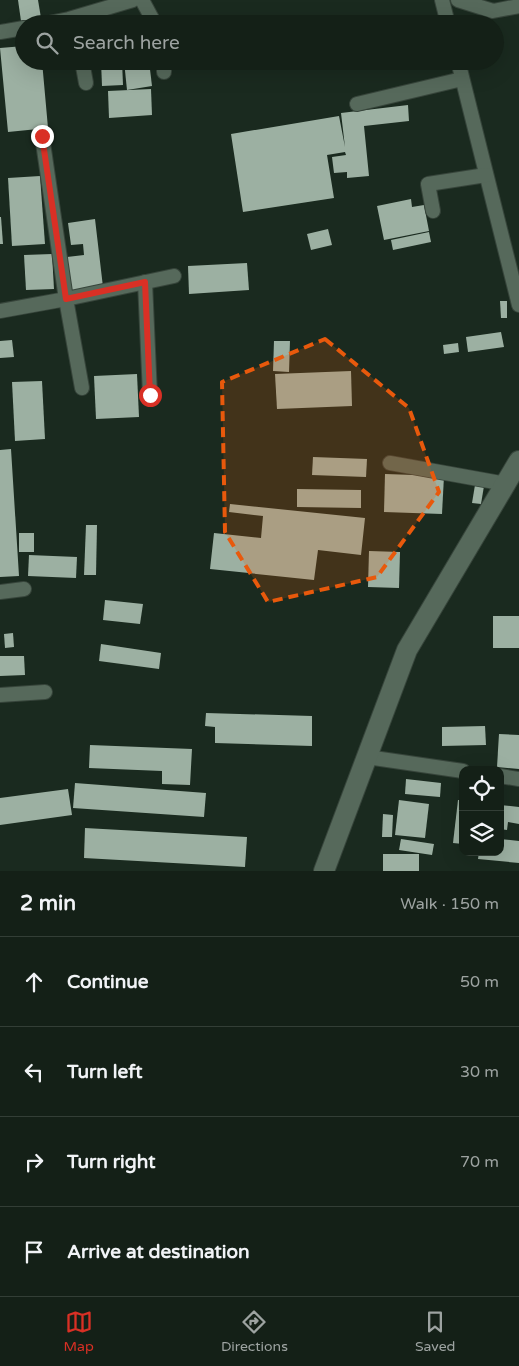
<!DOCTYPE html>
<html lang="en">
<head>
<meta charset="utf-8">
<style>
  body { margin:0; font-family:"Varela Round",sans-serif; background:#212d24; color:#f1f3f6 }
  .controls { position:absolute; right:15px; bottom:15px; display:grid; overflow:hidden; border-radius:10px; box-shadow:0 5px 20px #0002 }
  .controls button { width:45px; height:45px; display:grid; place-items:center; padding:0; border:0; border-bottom:1px solid #333e36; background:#142017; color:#f1f3f6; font:25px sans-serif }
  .stop { position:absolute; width:15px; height:15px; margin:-11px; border:4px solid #d93025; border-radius:50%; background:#fff }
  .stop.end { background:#d93025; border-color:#fff; box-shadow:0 1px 5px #0008 }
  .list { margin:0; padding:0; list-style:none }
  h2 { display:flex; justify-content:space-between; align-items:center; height:65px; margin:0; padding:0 20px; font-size:21px }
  h2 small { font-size:16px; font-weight:400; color:#9da3a1 }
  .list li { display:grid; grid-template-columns:32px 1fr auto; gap:15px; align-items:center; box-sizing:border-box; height:90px; padding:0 20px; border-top:1px solid #333e36 }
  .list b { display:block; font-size:19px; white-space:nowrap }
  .list em { font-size:16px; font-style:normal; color:#9da3a1 }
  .icon { flex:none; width:28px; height:28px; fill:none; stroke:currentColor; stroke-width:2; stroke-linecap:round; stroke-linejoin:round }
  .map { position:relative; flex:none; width:519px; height:871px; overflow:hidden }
  .search { position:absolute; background:#142017; box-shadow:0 5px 20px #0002; left:15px; right:15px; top:15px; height:55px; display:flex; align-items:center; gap:12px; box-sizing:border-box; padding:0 18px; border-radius:28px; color:#9da3a1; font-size:19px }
  .sheet { height:425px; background:#142017 }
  nav { display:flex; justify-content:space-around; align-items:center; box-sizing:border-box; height:70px; border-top:1px solid #333e36; background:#142017; font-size:14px; color:#9da3a1 }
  nav a { display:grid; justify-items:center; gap:2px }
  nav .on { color:#d93025 }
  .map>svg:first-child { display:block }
  .building { fill:#9cb0a2 }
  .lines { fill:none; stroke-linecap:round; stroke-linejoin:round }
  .street-casing { stroke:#37453b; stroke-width:16 }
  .secondary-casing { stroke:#37453b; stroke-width:22 }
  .street { stroke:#56695b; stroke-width:14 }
  .secondary { stroke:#56695b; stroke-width:20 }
  .route { stroke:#d93025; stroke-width:6 }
  .marked { fill:#e8590c; fill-opacity:0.2; stroke:#e8590c; stroke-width:4; stroke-dasharray:10 6; stroke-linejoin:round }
</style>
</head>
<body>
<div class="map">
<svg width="519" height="871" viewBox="0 0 519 871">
  <rect width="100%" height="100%" fill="#1a2a1f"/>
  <!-- building -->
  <g class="building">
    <path d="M18,0H38L41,18L21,21Z"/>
    <path d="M24,46V61H42L48,128L8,132L0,48Z"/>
    <path d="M101,61H122L123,85L102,86Z"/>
    <path d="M124,61H149L152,86L127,90Z"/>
    <path d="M151,89L152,115L109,118L108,91Z"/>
    <path d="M408,105L409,121L364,126L369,176L347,178V172L334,173L332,157L346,155L345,152L327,155L334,198L243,212L231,134L339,116L345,147L341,113Z"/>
    <path d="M40,176L45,244L12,246L8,178Z"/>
    <path d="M411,199L412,207L424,205L429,231L384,240L377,206Z"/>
    <path d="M0,217H1L3,244H0Z"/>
    <path d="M95,219L103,287L72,291L67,257L84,255L83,244L71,245L68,223Z"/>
    <path d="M328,229L332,245L311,250L307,234Z"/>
    <path d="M429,232L431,242L393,250L391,240Z"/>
    <path d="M52,254L54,289L26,290L24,255Z"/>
    <path d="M247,263L249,290L189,294L188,266Z"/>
    <path d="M500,301H507V318H501Z"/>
    <path d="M501,332L504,347L468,352L466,337Z"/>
    <path d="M12,340L14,357L0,358V341Z"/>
    <path d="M274,341H290L289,372L273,371Z"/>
    <path d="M458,343L459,352L444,354L443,345Z"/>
    <path d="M351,371L352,406L277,409L275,374Z"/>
    <path d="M137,374L139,417L96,419L94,376Z"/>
    <path d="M42,381L45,439L15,441L12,382Z"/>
    <path d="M11,449L19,576L0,577V450Z"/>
    <path d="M313,457L367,459L366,477L312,475Z"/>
    <path d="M385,474L444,476L442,514L384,512Z"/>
    <path d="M475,485L484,486L481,504L472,503Z"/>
    <path d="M297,489L361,490V508L297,507Z"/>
    <path d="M230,504L365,518L361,555L318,550L314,580L210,569L214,533L261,538L263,516L229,512Z"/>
    <path d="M86,525H97L96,575H84Z"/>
    <rect x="19" y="533" width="15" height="19"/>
    <path d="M369,551L400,552L399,588L368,587Z"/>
    <path d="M29,555L77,557L76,578L28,576Z"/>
    <path d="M105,600L143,604L140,624L103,620Z"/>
    <rect x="493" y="616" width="26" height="32"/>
    <path d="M13,633L14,647L5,648L4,634Z"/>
    <path d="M101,644L161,653L159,669L99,661Z"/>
    <path d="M0,656H24L25,675L0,676Z"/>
    <path d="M206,713L312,716V746L215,743V727L205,726Z"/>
    <path d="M485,726L486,745L442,746V727Z"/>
    <path d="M499,734L519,735V769L497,767Z"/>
    <path d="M90,745L192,749L190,785L162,784V771L89,768Z"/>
    <path d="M406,779L441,783L440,797L405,794Z"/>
    <path d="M75,783L206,793L204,817L73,808Z"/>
    <path d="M68,789L72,815L0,825V798Z"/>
    <path d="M399,800L429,804L425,838L395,835Z"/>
    <path d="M458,800H463V844L453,843Z"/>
    <path d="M500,805L519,807V824L508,822L507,830L500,829Z"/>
    <path d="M383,814L393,815L392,837H382Z"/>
    <path d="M85,828L247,837L245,867L84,858Z"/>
    <path d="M401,839L434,844L432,855L399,850Z"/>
    <path d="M500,839L519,841V863L478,859L479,852H500Z"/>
    <rect x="383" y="854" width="36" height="17"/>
  </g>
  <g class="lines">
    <defs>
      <g id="street">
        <path d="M142,0L155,24"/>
        <path d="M442,0L448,24"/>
        <path d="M458,0L493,11L519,6"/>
        <path d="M44,24L69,19L133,0"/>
        <path d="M0,32L24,28"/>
        <path d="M82,61L86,83"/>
        <path d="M164,61V72"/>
        <path d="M458,61L519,305"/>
        <path d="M357,104L462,79"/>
        <path d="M433,211L428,184L486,175"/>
        <path d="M145,282L150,395"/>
        <path d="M0,311L66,299L42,136"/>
        <path d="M82,388L66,299L174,276"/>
        <path d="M390,463L506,484"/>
        <path d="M0,592L24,589"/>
        <path d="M0,695L45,692"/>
        <path d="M367,757L463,771"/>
        <path d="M500,776L519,779"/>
      </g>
      <path id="secondary" d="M324,871L407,650L519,461"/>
    </defs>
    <!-- street casing -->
    <use href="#street" class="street-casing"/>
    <!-- secondary casing -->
    <use href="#secondary" class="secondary-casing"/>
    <!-- street -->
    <use href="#street" class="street"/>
    <!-- secondary -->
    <use href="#secondary" class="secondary"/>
  </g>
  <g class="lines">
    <!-- route -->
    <path class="route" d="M42,136L66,299L145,282L150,395"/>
  </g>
  <!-- marked area -->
  <path class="marked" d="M325,339L409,408L439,492L377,577L268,602L225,532L222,382Z"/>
</svg>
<div class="controls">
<button><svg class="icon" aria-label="locate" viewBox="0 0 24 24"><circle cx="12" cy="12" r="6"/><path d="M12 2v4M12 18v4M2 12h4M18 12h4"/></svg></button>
<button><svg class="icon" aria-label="layers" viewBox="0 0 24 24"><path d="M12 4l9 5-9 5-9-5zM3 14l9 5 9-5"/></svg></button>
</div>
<div class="stop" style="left:150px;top:395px"></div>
<div class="stop end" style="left:42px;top:136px"></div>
<div class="search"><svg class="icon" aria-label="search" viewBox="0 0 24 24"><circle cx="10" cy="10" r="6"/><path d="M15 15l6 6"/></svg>Search here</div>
</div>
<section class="sheet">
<h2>2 min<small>Walk · 150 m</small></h2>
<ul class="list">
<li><svg class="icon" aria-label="ahead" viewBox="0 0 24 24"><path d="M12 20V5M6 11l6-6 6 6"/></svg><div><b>Continue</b></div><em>50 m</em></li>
<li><svg class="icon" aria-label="left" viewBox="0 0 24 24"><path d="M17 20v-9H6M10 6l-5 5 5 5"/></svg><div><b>Turn left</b></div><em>30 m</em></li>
<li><svg class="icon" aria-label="right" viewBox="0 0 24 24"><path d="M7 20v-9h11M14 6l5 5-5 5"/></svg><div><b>Turn right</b></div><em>70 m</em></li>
<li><svg class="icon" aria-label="arrive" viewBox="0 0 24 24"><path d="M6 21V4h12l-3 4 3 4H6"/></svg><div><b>Arrive at destination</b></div></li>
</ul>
</section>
<nav>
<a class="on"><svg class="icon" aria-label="map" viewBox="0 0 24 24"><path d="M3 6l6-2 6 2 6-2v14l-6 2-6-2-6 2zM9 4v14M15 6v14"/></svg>Map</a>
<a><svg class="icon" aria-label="directions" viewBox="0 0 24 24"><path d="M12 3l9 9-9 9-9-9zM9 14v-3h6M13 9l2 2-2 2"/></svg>Directions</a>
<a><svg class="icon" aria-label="saved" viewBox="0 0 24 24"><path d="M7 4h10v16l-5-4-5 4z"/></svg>Saved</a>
</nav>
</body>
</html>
